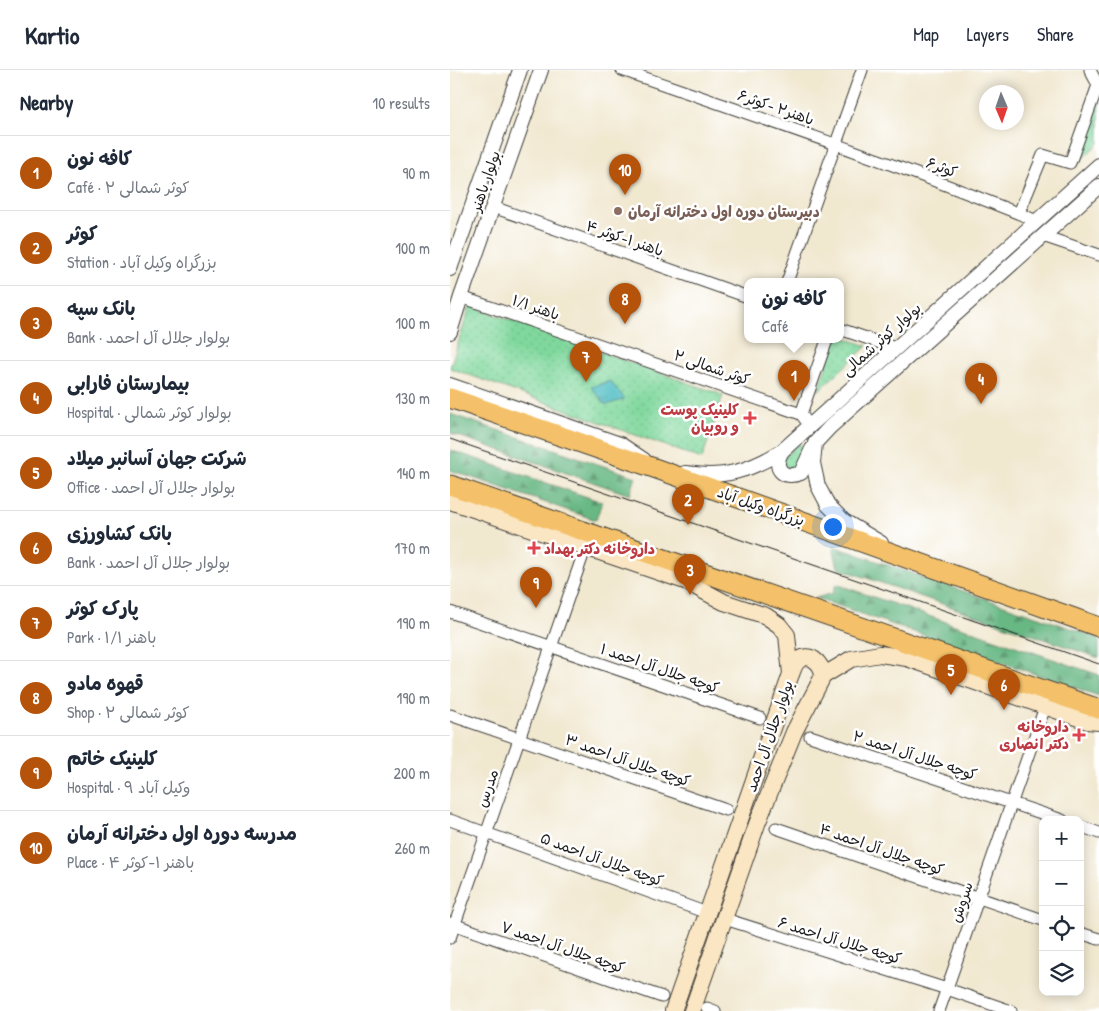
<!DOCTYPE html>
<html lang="en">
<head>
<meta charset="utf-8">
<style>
  body { margin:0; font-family:"Patrick Hand","Playpen Sans Arabic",sans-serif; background:#f6f6f7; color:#1f2937 }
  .controls { position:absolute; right:15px; bottom:15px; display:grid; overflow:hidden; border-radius:10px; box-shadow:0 2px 12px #0003 }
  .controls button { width:45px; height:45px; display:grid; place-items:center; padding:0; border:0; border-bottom:1px solid #e0e1e3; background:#fff; color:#1f2937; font:25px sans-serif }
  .compass { position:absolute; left:529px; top:15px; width:45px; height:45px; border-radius:50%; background:#fff; box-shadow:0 2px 12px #0003; rotate:178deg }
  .you { position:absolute; left:382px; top:456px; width:18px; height:18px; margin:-12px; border:4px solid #fff; border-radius:50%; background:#1a73e8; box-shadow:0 0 0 8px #1a73e833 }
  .badge { display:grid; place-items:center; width:32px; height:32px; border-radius:50%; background:#b45309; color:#fff; font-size:16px; font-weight:700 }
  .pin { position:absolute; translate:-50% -41px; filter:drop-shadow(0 1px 2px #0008) }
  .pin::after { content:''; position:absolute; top:26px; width:18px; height:15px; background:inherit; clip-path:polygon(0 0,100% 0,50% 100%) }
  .popup { position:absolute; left:294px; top:208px; width:100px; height:65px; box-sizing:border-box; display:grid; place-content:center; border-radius:10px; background:#fff; filter:drop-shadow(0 1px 4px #0005); font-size:16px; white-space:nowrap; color:#747a83 }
  .popup b { font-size:19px; color:#1f2937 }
  .popup::after { content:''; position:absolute; left:50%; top:100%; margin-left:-10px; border:10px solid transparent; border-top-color:#fff }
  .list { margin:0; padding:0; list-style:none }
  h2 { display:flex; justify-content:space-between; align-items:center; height:65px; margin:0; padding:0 20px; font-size:21px }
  h2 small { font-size:16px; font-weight:400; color:#747a83 }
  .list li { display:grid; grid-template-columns:32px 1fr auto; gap:15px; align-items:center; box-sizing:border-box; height:75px; padding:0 20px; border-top:1px solid #e0e1e3 }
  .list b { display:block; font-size:19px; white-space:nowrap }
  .list p { margin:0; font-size:16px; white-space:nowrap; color:#747a83 }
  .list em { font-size:16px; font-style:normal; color:#747a83 }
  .icon { flex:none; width:28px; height:28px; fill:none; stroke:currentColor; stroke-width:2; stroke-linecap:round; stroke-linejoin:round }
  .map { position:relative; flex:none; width:649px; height:941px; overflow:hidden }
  header { display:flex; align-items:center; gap:30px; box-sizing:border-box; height:70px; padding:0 25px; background:#fff; border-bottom:1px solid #e0e1e3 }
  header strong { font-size:24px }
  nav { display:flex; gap:28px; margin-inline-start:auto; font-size:18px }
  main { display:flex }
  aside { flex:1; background:#fff }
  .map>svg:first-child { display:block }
  .grass { fill:#80d89d; stroke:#4e7a5c }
  .forest { fill:url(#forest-firs); stroke:#426a50 }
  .park { fill:url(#park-dots); stroke:#4e7a5c }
  .water { fill:url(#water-ripples); stroke:#366d70 }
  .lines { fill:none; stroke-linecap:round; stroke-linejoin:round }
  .minor-casing { stroke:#3c3b37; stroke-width:13 }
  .tertiary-casing { stroke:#3c3b37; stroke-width:16 }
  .secondary-casing { stroke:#3c3b37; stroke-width:18 }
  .trunk-casing { stroke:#3c3b37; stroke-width:21 }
  .minor { stroke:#fff; stroke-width:11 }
  .tertiary { stroke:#fff; stroke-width:14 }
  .secondary { stroke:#fbe6c3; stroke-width:16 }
  .trunk { stroke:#f4c16a; stroke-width:19 }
  .tram { stroke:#1c1c1c; stroke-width:1 }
  .education-dot { fill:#8d6e63; stroke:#fff; stroke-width:2 }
  .health-dot { fill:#e0444e; stroke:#fff; stroke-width:2 }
  .labels { text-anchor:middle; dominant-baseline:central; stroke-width:5; stroke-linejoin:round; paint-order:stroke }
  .street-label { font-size:15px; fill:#1c1c1c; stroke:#fff }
  .education-label { font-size:15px; font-weight:bold; fill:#785e54; stroke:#fff; text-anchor:start }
  .health-label { font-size:15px; font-weight:bold; fill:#be3a42; stroke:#fff; text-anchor:end }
</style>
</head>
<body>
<header>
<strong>Kartio</strong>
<nav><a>Map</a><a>Layers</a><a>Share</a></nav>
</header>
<main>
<aside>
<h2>Nearby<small>10 results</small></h2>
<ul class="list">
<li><span class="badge">1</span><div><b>کافه نون</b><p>Café · کوثر شمالی ۲</p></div><em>90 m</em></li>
<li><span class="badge">2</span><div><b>کوثر</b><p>Station · بزرگراه وکیل آباد</p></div><em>100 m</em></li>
<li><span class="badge">3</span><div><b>بانک سپه</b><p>Bank · بولوار جلال آل احمد</p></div><em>100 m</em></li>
<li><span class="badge">4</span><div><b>بیمارستان فارابی</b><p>Hospital · بولوار کوثر شمالی</p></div><em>130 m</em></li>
<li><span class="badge">5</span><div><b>شرکت جهان آسانبر میلاد</b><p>Office · بولوار جلال آل احمد</p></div><em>140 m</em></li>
<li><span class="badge">6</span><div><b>بانک کشاورزی</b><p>Bank · بولوار جلال آل احمد</p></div><em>170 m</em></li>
<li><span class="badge">7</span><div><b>پارک کوثر</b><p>Park · باهنر ۱/۱</p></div><em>190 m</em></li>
<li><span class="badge">8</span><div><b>قهوه مادو</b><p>Shop · کوثر شمالی ۲</p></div><em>190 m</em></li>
<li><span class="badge">9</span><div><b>کلینیک خاتم</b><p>Hospital · ۹ وکیل آباد</p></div><em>200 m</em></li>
<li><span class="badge">10</span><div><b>مدرسه دوره اول دخترانه آرمان</b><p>Place · باهنر ۱-کوثر ۴</p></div><em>260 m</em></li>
</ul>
</aside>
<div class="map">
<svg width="649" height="941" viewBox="0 0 649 941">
  <defs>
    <pattern id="forest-firs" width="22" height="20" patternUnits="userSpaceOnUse" patternTransform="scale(1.25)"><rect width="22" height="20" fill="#68b884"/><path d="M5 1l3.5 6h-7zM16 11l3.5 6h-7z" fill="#55956b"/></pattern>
    <pattern id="park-dots" width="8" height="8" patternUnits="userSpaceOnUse" patternTransform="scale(1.25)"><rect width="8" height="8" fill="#80d89d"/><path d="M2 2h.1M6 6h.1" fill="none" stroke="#6eb987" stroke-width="1.8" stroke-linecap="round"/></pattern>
    <pattern id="water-ripples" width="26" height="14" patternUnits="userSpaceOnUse" patternTransform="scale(1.25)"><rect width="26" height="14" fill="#50bec4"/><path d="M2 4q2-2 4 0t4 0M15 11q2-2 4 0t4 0" fill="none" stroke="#429a9e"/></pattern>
  </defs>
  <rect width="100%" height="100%" fill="#fff"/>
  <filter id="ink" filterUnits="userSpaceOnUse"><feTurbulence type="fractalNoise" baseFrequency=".02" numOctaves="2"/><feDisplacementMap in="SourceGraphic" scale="10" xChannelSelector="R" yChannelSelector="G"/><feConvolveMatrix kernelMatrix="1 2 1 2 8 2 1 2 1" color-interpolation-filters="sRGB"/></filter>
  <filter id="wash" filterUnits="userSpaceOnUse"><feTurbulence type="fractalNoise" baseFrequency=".0096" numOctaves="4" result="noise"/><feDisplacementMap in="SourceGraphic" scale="20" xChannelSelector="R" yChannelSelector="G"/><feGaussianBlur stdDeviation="1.12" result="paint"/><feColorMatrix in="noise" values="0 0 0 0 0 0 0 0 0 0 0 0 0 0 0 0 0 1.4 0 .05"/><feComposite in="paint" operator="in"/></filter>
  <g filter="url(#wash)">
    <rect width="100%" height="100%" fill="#f1e8d0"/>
    <!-- grass -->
    <path class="grass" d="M649,32V73L627,93L643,41Z"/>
    <!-- forest -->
    <g class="forest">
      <path d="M0,344L186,407L180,425L0,363Z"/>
      <path d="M0,380L152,432L146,450L0,400Z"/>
      <path d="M383,476L649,568V588L388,498Z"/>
      <path d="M386,514L649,605V626L366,528L383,523Z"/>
    </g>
    <!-- park -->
    <g class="park">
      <path d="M20,236L273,325L252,389L0,298Z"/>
      <path d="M390,266L417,276L368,321L385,270H390Z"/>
      <path d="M349,373L354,380L347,400L342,403L330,391Z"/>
    </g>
    <!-- water -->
    <path class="water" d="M160,311L175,329L156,335L141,317Z"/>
  </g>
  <g filter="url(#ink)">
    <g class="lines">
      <defs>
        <g id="minor">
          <path d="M172,0C311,48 451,95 587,151"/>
          <path d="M640,0L649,17"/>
          <path d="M43,137L298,227"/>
          <path d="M569,143L593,85L620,93L648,15"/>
          <path d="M593,166L649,185"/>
          <path d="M337,212L412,0"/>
          <path d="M11,227L351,344L359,355"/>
          <path d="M390,259L445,278"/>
          <path d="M351,344L377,270"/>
          <path d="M0,542L310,648"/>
          <path d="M0,645L276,740"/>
          <path d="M360,666L612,750"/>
          <path d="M0,750L257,843"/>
          <path d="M630,756L649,763"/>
          <path d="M326,758L593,850"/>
          <path d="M275,849L497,919L561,941"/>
          <path d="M0,853L212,927"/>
          <path d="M630,863L649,869"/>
          <path d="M0,868L133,485L137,479"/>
          <path d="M257,938L265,941"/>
          <path d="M489,941L595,637"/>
        </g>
        <g id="tertiary">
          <path d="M0,199L70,0"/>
          <path d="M0,262L11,227L91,0"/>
          <path d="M0,315L170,374L194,390"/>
          <path d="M332,381C322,398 332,410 351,403L362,379"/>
          <path d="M235,403C274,409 299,401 332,381L649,95"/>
          <path d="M431,473L394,451L378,435L368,416L363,393L365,373L380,357L649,116"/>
        </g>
        <g id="secondary">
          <path d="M0,431L235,511L274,532L316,546L329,555L337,565L341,604L223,941"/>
          <path d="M341,604C343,600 344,595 347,592C358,580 373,593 373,606"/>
          <path d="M242,941L307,754L344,662L373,606L401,589L430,584L457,588L637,651L649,652"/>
        </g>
        <g id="trunk">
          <path d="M0,328L207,399L649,557"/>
          <path d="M0,415L649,639"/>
        </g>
      </defs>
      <!-- minor casing -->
      <use href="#minor" class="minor-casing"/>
      <!-- tertiary casing -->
      <use href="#tertiary" class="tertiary-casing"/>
      <!-- secondary casing -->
      <use href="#secondary" class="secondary-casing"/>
      <!-- trunk casing -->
      <use href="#trunk" class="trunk-casing"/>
      <!-- minor -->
      <use href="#minor" class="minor"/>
      <!-- tertiary -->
      <use href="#tertiary" class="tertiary"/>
      <!-- secondary -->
      <use href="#secondary" class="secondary"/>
      <!-- trunk -->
      <use href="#trunk" class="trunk"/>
      <!-- tram -->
      <path class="tram" d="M0,369L649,594"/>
    </g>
  </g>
  <!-- markers -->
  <circle class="education-dot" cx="168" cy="141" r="5"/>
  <g class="health-dot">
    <path d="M297.5 340.5h5v5h5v5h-5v5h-5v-5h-5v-5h5z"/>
    <path d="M81.5 470.5h5v5h5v5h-5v5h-5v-5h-5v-5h5z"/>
    <path d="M626.5 657.5h5v5h5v5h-5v5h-5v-5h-5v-5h5z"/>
  </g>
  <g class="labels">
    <!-- street labels -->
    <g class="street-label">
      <text transform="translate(326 37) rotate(19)">باهنر۲ -کوثر۶</text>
      <text transform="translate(492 97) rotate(20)">کوثر۶</text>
      <text transform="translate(35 111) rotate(-71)">بولوار باهنر</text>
      <text transform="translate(175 168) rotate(19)">باهنر ۱-کوثر ۴</text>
      <text transform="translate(86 237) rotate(19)">باهنر ۱/۱</text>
      <text transform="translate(431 269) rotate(-42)">بولوار کوثر شمالی</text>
      <text transform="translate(262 297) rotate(19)">کوثر شمالی ۲</text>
      <text transform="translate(311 436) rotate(19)">بزرگراه وکیل آباد</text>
      <text transform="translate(210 598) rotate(19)">کوچه جلال آل احمد ۱</text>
      <text transform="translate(319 666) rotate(-71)">بولوار جلال آل احمد</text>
      <text transform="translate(465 685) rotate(18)">کوچه جلال آل احمد ۲</text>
      <text transform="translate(178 690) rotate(19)">کوچه جلال آل احمد ۳</text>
      <text transform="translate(37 718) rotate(-71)">مدرس</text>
      <text transform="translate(432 779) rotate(19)">کوچه جلال آل احمد ۴</text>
      <text transform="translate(152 789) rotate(20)">کوچه جلال آل احمد ۵</text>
      <text transform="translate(511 832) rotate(-71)">سروش</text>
      <text transform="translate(390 870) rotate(17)">کوچه جلال آل احمد ۶</text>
      <text transform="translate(113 877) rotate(19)">کوچه جلال آل احمد ۷</text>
    </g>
    <!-- education labels -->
    <g class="education-label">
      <text x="178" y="141">دبیرستان دوره اول دخترانه آرمان</text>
    </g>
    <!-- health labels -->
    <g class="health-label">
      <text x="289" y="339">کلینیک پوست<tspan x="289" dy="17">و روبیان</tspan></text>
      <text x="94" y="478" text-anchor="start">داروخانه دکتر بهداد</text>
      <text x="619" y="656">داروخانه<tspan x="619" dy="17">دکتر انصاری</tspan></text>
    </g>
  </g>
</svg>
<div class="controls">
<button>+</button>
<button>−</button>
<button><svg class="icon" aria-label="locate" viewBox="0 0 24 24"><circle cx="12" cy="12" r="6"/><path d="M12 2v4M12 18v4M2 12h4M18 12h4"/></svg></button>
<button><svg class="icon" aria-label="layers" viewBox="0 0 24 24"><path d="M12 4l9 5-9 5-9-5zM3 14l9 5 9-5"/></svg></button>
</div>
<svg class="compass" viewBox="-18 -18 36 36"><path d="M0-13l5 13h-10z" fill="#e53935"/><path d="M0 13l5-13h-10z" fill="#747a83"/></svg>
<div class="you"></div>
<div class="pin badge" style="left:344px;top:331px">1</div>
<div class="popup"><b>کافه نون</b>Café</div>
<div class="pin badge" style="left:238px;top:455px">2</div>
<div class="pin badge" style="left:240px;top:525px">3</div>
<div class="pin badge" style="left:531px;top:334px">4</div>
<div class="pin badge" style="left:501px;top:625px">5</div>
<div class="pin badge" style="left:554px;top:640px">6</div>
<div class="pin badge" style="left:136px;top:312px">7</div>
<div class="pin badge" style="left:175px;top:254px">8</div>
<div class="pin badge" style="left:86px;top:538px">9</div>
<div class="pin badge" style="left:175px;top:125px">10</div>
</div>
</main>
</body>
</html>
